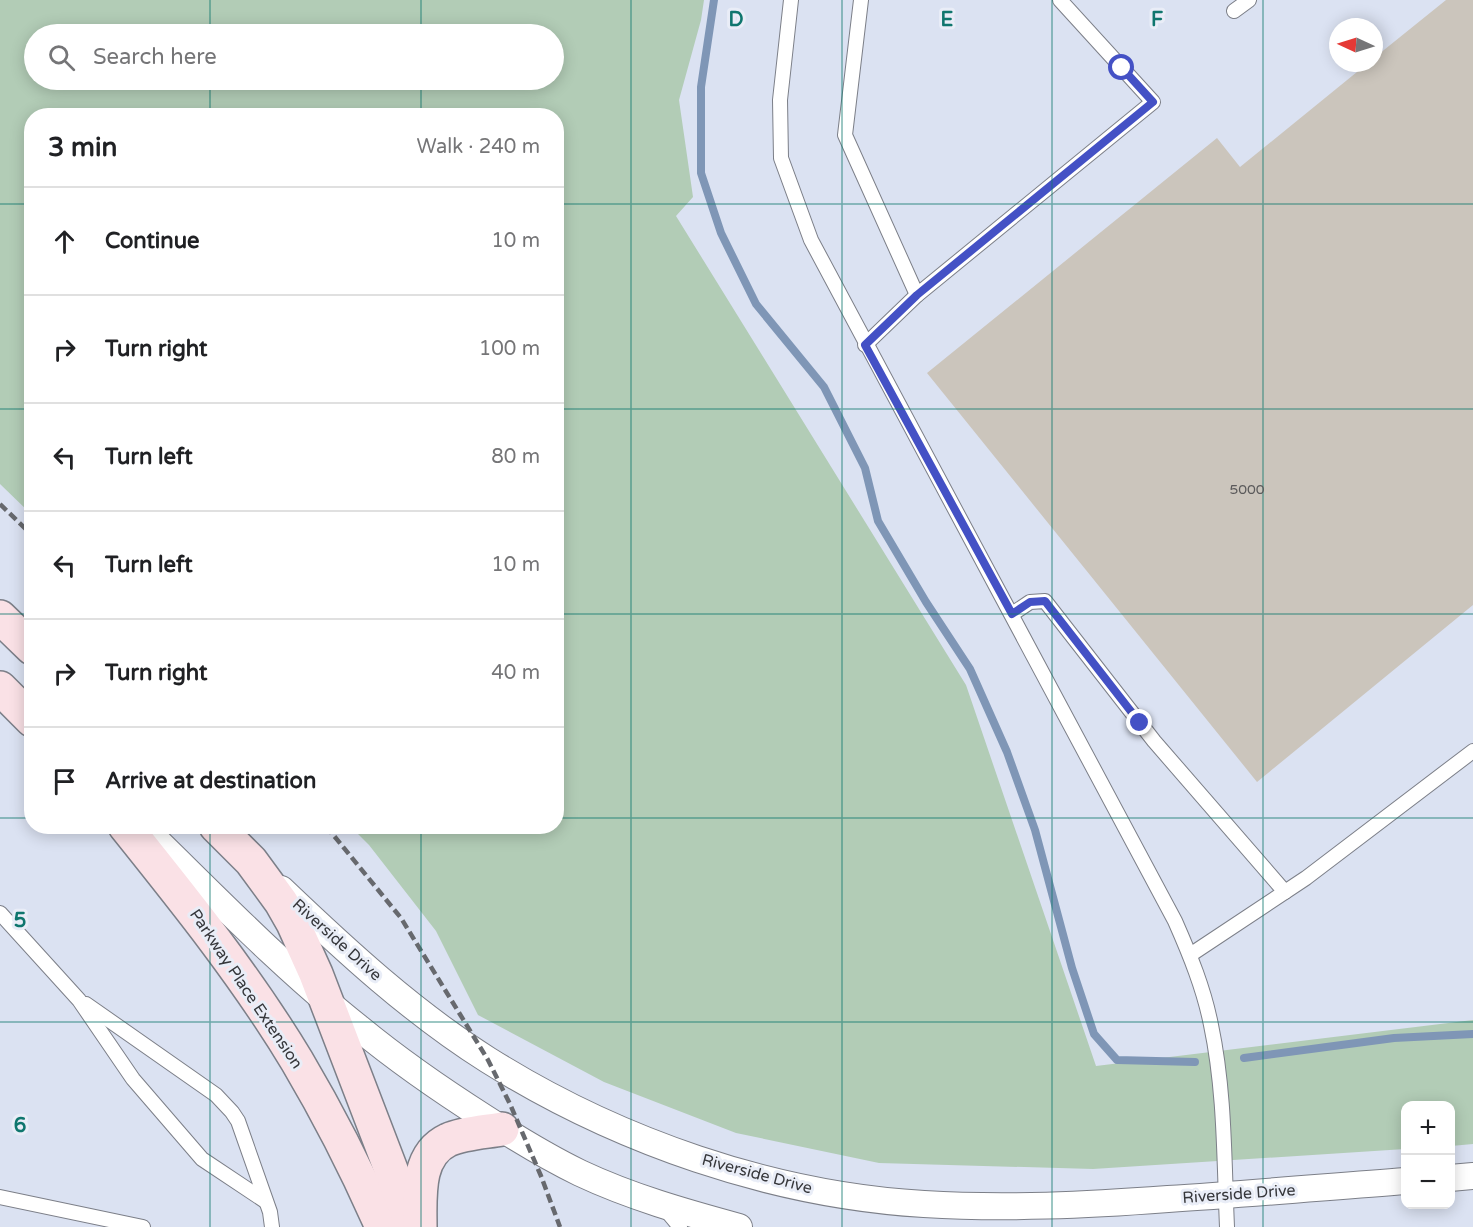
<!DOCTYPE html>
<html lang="en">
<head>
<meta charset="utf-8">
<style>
  body { margin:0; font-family:"Varela Round",sans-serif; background:#f2f2f2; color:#202124 }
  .controls { position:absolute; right:18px; bottom:18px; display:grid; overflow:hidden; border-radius:12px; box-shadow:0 3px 15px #0003 }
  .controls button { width:54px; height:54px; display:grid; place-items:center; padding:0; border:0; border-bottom:2px solid #e0e0e0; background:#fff; color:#202124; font:30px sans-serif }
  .compass { position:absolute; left:1329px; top:18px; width:54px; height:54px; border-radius:50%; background:#fff; box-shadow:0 3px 15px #0003; rotate:274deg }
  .stop { position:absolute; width:18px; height:18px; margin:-14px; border:4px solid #4451c5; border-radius:50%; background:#fff }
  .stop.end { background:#4451c5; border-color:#fff; box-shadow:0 2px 6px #0008 }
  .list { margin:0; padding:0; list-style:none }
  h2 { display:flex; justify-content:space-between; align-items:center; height:78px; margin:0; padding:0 24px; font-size:26px }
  h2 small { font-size:20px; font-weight:400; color:#757577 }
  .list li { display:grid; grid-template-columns:39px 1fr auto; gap:18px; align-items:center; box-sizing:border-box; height:108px; padding:0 24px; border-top:2px solid #e0e0e0 }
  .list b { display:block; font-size:22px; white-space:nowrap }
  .list em { font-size:20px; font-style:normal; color:#757577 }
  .icon { flex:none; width:33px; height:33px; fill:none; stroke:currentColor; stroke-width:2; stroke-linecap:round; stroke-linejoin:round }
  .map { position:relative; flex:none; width:1473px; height:1227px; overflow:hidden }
  .search { position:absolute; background:#fff; box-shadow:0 3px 15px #0003; left:24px; top:24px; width:540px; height:66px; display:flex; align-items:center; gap:15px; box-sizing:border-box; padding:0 21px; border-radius:33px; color:#757577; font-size:22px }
  .panel { position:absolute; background:#fff; box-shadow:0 3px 15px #0003; left:24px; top:108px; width:540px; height:726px; border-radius:24px }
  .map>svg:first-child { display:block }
  .built { fill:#dbe2f2; fill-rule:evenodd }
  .green { fill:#b2ccb6; fill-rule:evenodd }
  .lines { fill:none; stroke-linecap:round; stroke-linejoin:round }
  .stream { stroke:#7f96b6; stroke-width:8 }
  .building { fill:#cbc5bc }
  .lane-casing { stroke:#7c7f88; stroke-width:16 }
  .street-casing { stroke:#7c7f88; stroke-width:28 }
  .secondary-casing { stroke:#7c7f88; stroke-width:36 }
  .lane { stroke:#fff; stroke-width:14 }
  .street { stroke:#fff; stroke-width:26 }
  .secondary { stroke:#fae1e6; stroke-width:33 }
  .rail { stroke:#67696e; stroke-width:4.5; stroke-dasharray:9 4.5; stroke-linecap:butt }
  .route { stroke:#4451c5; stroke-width:8 }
  .grid { fill:none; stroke:#0f766e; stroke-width:1.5; stroke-opacity:0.55 }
  .labels { text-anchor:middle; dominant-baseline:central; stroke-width:6; stroke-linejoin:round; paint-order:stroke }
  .number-label { font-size:14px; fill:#5b5a5b }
  .street-label { font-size:16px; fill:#36373b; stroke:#e9edf7 }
  .grid-label { font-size:20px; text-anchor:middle; font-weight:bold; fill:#0f766e; stroke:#e9edf7; stroke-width:6; stroke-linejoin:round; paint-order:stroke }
</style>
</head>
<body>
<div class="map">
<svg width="1473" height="1227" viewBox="0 0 1473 1227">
  <rect width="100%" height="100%" fill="#e9edf7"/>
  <!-- built -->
  <path class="built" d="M0,0H1473V1227H0ZM1338,27H1374V63H1338ZM34,34H554V80H34ZM32,116H556V826H32ZM1406,1106H1450V1204H1406Z"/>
  <!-- green -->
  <path class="green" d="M0,0H704L701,20L679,100L693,197L676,216L966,685L1096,1066L1473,1020V1144L1451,1146L1450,1106H1406L1405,1149L1093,1169L879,1163L736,1133L604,1082L478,1015L436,931L369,845L351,827L556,826V116H32L31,514L0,484ZM34,34H554V80H34Z"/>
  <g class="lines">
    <!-- stream -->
    <g class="stream">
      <path d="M714,0L701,87V173L721,233L756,304L824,387L865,468L878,521L926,602L970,669L1007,752L1035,830L1072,968L1094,1034L1117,1060L1195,1062"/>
      <path d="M1244,1058L1394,1038L1473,1034"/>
    </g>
  </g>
  <!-- building -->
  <path class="building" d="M1446,0H1473V605L1257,782L927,373L1217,138L1240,167L1368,63H1374V58Z"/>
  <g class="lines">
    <defs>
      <g id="lane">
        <path d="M791,0L780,100L781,158L811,240L1175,921C1190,955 1204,989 1211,1025C1225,1091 1224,1160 1227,1227"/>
        <path d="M861,0L845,135L917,295L1153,102L1060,0"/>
        <path d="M1234,11L1249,0"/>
        <path d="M865,345L917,295"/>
        <path d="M1012,614L1030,602L1045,601L1154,741L1285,892"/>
        <path d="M0,913L79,1000L133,1079L202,1159L265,1201"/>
        <path d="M1190,955L1306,878L1473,751"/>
        <path d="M86,1004L216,1095L232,1112L238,1121L270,1212L272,1227"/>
        <path d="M0,1197L143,1227"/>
        <path d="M665,1209L680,1227"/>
      </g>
      <g id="street">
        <path d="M142,826C213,895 282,967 359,1028C399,1061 441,1090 485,1118C516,1138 547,1157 580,1173C631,1197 684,1212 739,1227"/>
        <path d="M281,889C346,951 412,1012 488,1060C617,1141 772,1195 924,1204C1006,1209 1087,1205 1168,1199C1247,1194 1326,1187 1406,1181"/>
        <path d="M1450,1178L1473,1176"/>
      </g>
      <g id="secondary">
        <path d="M0,617L32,648"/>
        <path d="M0,688L32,720"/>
        <path d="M125,826C186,902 247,978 297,1061C329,1115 357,1170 382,1227"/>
        <path d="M216,826L251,861L281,902L293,923L316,974L413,1227"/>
        <path d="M420,1227C420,1197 416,1155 448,1140C464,1133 485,1132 502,1129"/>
      </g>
    </defs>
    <!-- lane casing -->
    <use href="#lane" class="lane-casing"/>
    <!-- street casing -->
    <use href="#street" class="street-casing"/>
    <!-- secondary casing -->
    <use href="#secondary" class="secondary-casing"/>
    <!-- lane -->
    <use href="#lane" class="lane"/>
    <!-- street -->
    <use href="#street" class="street"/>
    <!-- secondary -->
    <use href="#secondary" class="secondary"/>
    <!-- rail -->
    <g class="rail">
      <path d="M0,504L32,535"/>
      <path d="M326,826L401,918L488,1060L510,1104L541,1176L560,1227"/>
    </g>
  </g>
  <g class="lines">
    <!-- route -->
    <path class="route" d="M1122,68L1153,102L917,295L865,345L1012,614L1030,602L1045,601L1140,723"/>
  </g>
  <!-- grid -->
  <path class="grid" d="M210,0V34M421,0V34M631,0V1227M842,0V1227M1052,0V1227M1263,0V1227M210,80V116M421,80V116M0,204H32M556,204H1473M0,409H32M556,409H1473M0,614H32M556,614H1473M0,818H32M556,818H1473M210,826V1227M421,826V1227M0,1022H1473"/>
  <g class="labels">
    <!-- number labels -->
    <g class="number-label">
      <text x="1247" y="489">5000</text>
    </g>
    <!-- street labels -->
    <g class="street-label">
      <text transform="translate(337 940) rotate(42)">Riverside Drive</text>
      <text transform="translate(246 989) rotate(56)">Parkway Place Extension</text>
      <text transform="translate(757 1174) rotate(15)">Riverside Drive</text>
      <text transform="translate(1239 1194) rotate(-4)">Riverside Drive</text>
    </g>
  </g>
  <g class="grid-label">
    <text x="736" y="26">D</text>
    <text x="947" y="26">E</text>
    <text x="1157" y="26">F</text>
    <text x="20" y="927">5</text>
    <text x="20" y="1132">6</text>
  </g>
</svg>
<div class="controls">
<button>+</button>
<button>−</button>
</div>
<svg class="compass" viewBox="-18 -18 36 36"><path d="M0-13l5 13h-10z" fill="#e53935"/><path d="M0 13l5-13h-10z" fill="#757577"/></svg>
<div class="stop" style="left:1122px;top:68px"></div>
<div class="stop end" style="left:1140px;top:723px"></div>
<div class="search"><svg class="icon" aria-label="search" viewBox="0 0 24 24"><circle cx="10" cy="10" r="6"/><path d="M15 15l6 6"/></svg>Search here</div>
<section class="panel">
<h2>3 min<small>Walk · 240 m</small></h2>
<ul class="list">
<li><svg class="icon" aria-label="ahead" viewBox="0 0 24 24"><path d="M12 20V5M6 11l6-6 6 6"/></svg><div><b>Continue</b></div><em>10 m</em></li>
<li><svg class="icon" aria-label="right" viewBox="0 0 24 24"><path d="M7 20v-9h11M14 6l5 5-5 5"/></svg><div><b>Turn right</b></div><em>100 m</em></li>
<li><svg class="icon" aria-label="left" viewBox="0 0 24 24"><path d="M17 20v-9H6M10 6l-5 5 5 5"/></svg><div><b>Turn left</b></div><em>80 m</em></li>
<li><svg class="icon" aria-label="left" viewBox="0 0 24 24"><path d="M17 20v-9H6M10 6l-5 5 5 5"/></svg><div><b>Turn left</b></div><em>10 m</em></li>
<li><svg class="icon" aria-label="right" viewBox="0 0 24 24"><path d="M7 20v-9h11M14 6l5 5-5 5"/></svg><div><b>Turn right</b></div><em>40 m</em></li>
<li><svg class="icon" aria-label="arrive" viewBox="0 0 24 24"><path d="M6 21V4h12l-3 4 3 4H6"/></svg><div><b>Arrive at destination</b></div></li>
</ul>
</section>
</div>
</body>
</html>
